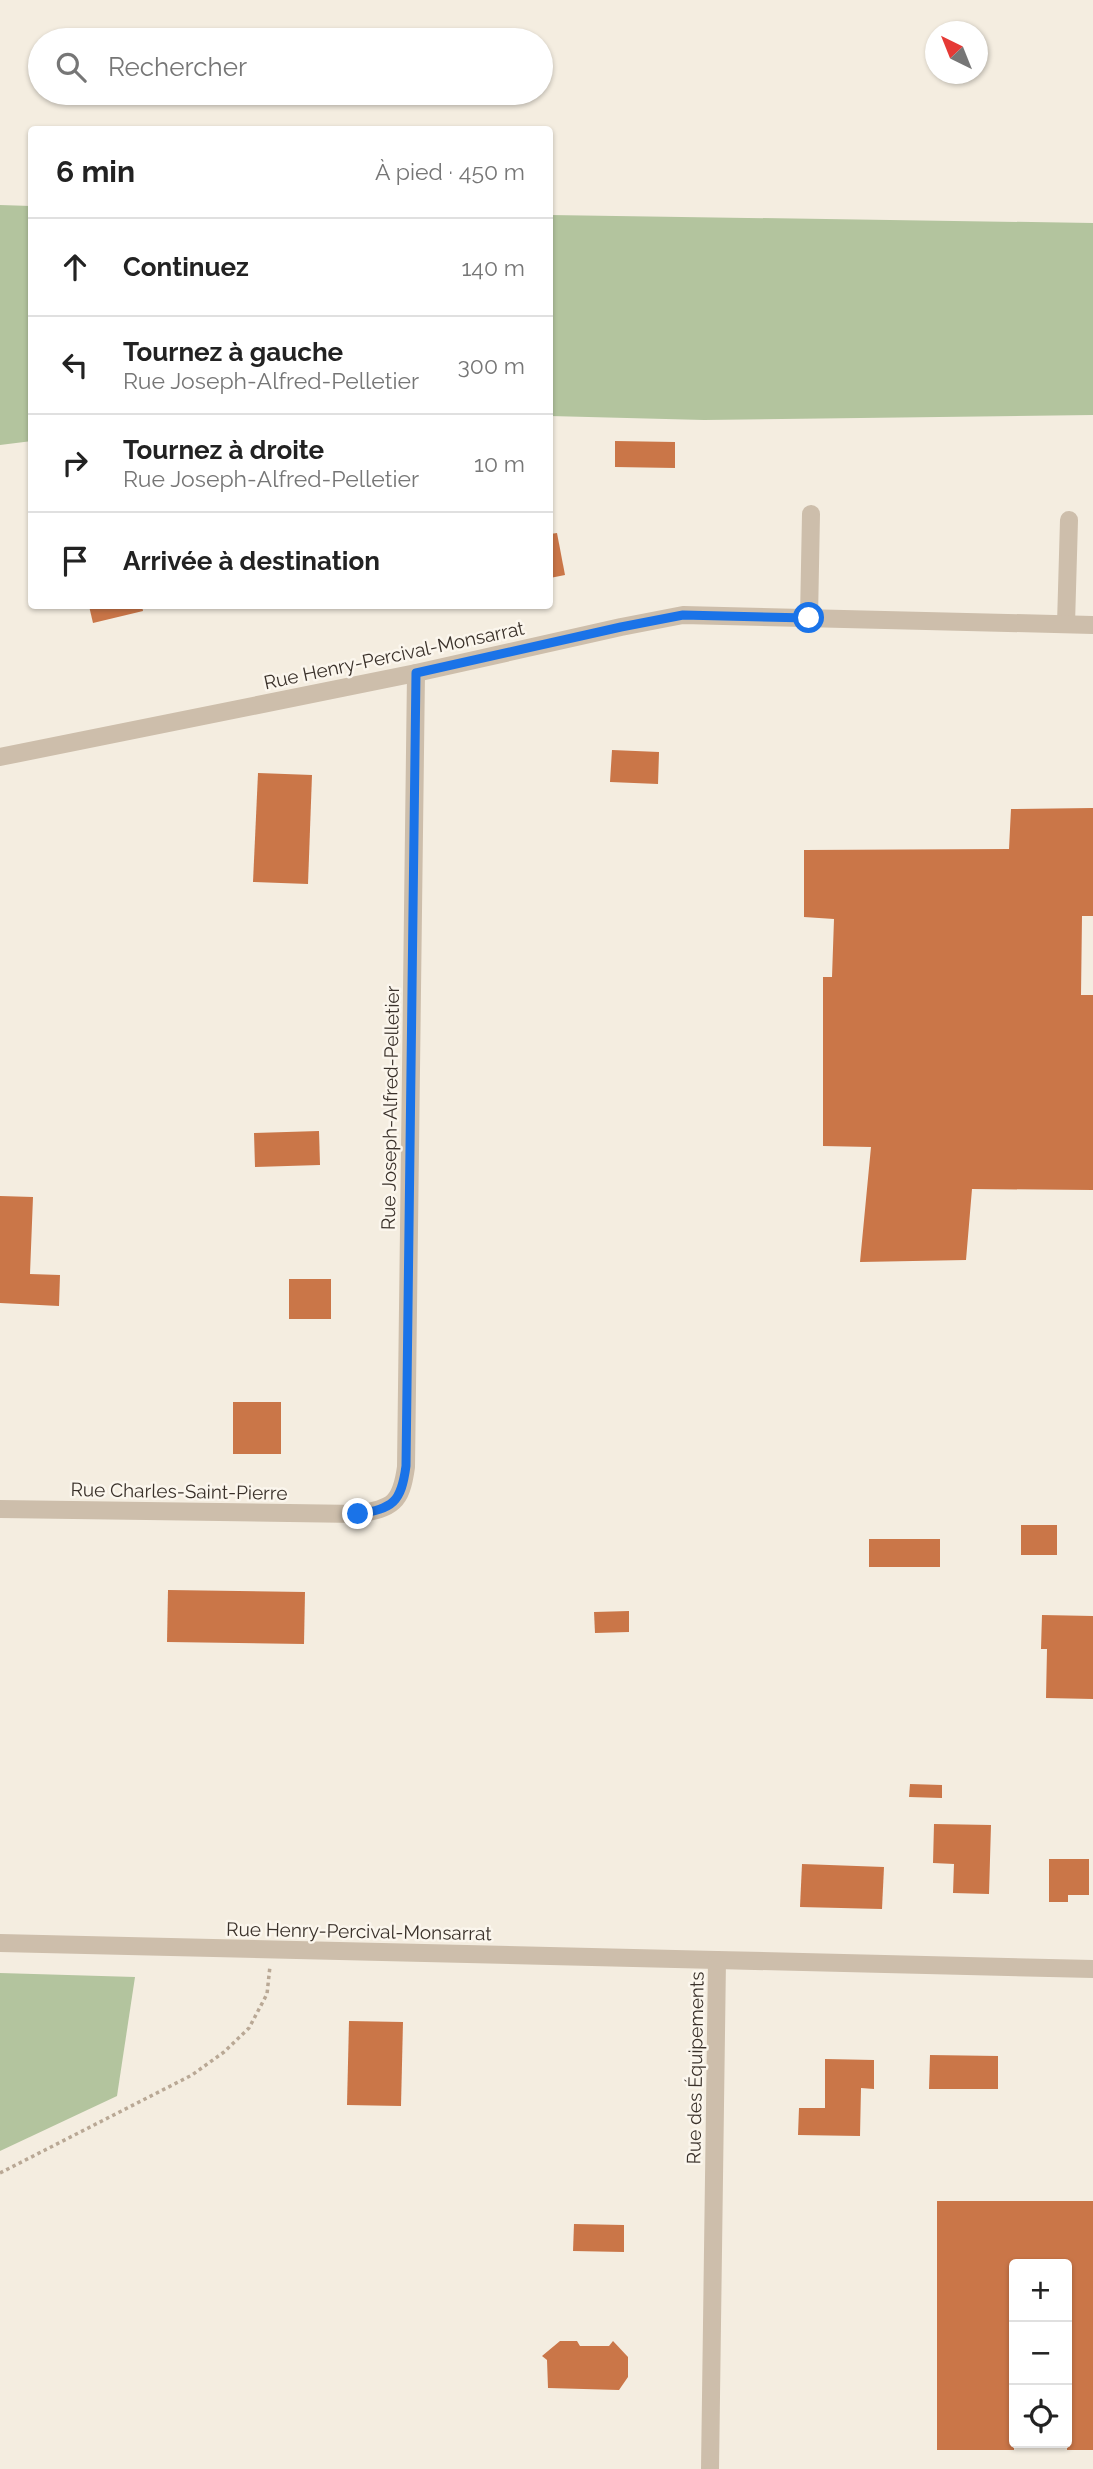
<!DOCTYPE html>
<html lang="fr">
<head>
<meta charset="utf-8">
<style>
  body { margin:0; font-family:Raleway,sans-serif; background:#f2f2f2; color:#222 }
  .controls { position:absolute; right:21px; bottom:21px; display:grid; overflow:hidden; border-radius:7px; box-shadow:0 2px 5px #0004 }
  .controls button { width:63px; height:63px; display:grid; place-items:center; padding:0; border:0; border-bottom:2px solid #e0e0e0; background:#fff; color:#222; font:35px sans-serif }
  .compass { position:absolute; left:925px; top:21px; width:63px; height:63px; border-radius:50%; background:#fff; box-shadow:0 2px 5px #0004; rotate:317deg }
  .stop { position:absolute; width:21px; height:21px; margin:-16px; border:5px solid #1a73e8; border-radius:50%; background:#fff }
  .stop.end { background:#1a73e8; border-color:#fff; box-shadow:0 2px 7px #0008 }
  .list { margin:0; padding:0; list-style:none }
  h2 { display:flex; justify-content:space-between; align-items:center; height:91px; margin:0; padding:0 28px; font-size:30px }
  h2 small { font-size:23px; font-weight:400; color:#767676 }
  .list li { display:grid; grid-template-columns:46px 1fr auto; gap:21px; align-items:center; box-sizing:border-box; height:98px; padding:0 28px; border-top:2px solid #e0e0e0 }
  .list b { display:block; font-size:26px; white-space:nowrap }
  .list p { margin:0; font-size:23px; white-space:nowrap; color:#767676 }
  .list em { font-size:23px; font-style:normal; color:#767676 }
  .icon { flex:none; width:38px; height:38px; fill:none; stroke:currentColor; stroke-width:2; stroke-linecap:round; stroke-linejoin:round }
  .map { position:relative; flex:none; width:1093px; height:2469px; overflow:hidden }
  .search { position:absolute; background:#fff; box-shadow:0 2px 5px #0004; left:28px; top:28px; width:525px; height:77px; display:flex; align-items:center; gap:18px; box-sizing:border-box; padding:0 24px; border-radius:38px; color:#767676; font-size:26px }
  .panel { position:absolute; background:#fff; box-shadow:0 2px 5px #0004; left:28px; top:126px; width:525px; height:483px; border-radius:7px }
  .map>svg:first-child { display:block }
  .green { fill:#b3c49e }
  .building { fill:#ca7648 }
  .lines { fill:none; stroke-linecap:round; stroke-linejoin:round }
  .path { stroke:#b9a895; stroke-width:3.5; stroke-dasharray:3.5 3.5; stroke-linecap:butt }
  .minor { stroke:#cdbeab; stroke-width:18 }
  .route { stroke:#1a73e8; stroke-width:9 }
  .labels { text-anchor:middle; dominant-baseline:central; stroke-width:5; stroke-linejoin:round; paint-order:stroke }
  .street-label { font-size:19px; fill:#3a312a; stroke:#fbf6ed }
</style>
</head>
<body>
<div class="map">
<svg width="1093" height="2469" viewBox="0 0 1093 2469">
  <rect width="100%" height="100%" fill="#f4ede0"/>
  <!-- green -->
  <g class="green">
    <path d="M0,205L31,206L32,441L0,445Z"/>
    <path d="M550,215L1093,223V415L704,420L550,416Z"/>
    <path d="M0,1973L135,1977L117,2096L0,2151Z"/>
  </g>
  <!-- building -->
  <g class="building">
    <path d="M615,441L675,442V468L615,467Z"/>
    <path d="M557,533L565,575L550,578V534Z"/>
    <path d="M89,606H142L143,611L93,623Z"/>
    <path d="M612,750L659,752L658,784L610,782Z"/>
    <path d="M258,773L312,775L308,884L253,882Z"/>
    <path d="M1093,808V916H1082L1081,995H1093V1190L972,1189L966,1260L860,1262L871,1147L823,1146V977H832L834,919L804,917V850L1009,849L1011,809Z"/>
    <path d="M319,1131L320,1165L255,1167L254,1133Z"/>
    <path d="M0,1196L33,1197L30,1274L60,1275L59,1306L0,1303Z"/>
    <rect x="289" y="1279" width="42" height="40"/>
    <rect x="233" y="1402" width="48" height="52"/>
    <rect x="1021" y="1525" width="36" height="30"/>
    <rect x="869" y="1539" width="71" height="28"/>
    <path d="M168,1590L305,1592L304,1644L167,1642Z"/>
    <path d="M629,1611V1632L595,1633L594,1612Z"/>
    <path d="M1042,1615L1093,1616V1699L1046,1698L1047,1649H1041Z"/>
    <path d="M910,1784L942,1785V1798L909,1797Z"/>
    <path d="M934,1824L991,1825L989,1894L953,1893L954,1864L933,1863Z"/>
    <path d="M1049,1859H1089V1895H1068V1902H1049Z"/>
    <path d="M802,1864L884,1867L882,1909L800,1907Z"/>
    <path d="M349,2021L403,2022L401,2106L347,2105Z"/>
    <path d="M930,2055L998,2056V2089H929Z"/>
    <path d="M825,2059L874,2060V2089L861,2088L860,2136L798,2135L799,2108H825Z"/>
    <path d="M937,2201H1093V2450H1067V2264H1014V2450H937Z"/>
    <path d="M574,2224L624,2225V2252L573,2251Z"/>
    <path d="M560,2341H577L580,2346H609L613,2341L628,2357V2377L619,2390L548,2388L547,2360L542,2356Z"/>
  </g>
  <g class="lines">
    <!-- path -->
    <path class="path" d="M0,2173L192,2075L224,2052L249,2028L267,1994L270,1966"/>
    <!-- minor -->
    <g class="minor">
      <path d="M809,618L811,514"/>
      <path d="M1066,624L1069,520"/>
      <path d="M0,757L416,673L621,627L683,615L1093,625"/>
      <path d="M0,1509L358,1514C393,1508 401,1503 406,1467L416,673"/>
      <path d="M0,1943L717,1960"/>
      <path d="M710,2469L717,1960L1093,1969"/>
    </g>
  </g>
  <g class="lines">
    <!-- route -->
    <path class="route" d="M358,1514C393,1508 401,1503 406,1466L416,673L621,627L683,615L809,618"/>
  </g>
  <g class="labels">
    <!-- street labels -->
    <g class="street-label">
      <text transform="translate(394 655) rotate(-12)">Rue Henry-Percival-Monsarrat</text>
      <text transform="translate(390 1108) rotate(-89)">Rue Joseph-Alfred-Pelletier</text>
      <text transform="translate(179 1491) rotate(1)">Rue Charles-Saint-Pierre</text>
      <text transform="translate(359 1931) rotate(1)">Rue Henry-Percival-Monsarrat</text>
      <text transform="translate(695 2068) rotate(-89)">Rue des Équipements</text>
    </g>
  </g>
</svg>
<div class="controls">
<button>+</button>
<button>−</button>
<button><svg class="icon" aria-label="locate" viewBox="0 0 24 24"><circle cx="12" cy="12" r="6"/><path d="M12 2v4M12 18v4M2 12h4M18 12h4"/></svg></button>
</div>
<svg class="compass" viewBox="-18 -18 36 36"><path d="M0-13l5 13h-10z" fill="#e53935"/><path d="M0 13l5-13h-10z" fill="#767676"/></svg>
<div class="stop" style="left:809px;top:618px"></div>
<div class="stop end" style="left:358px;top:1514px"></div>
<div class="search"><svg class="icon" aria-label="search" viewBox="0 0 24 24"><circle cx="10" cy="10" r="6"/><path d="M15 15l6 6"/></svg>Rechercher</div>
<section class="panel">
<h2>6 min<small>À pied · 450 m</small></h2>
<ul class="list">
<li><svg class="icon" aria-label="ahead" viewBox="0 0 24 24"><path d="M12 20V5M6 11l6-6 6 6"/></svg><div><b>Continuez</b></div><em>140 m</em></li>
<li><svg class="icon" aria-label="left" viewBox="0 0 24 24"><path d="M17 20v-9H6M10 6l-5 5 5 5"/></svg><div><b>Tournez à gauche</b><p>Rue Joseph-Alfred-Pelletier</p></div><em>300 m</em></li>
<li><svg class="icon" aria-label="right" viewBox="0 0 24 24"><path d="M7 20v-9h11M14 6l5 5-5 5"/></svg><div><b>Tournez à droite</b><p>Rue Joseph-Alfred-Pelletier</p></div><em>10 m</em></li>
<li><svg class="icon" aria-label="arrive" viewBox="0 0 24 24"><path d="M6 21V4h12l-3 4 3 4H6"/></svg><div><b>Arrivée à destination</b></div></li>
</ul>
</section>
</div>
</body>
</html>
